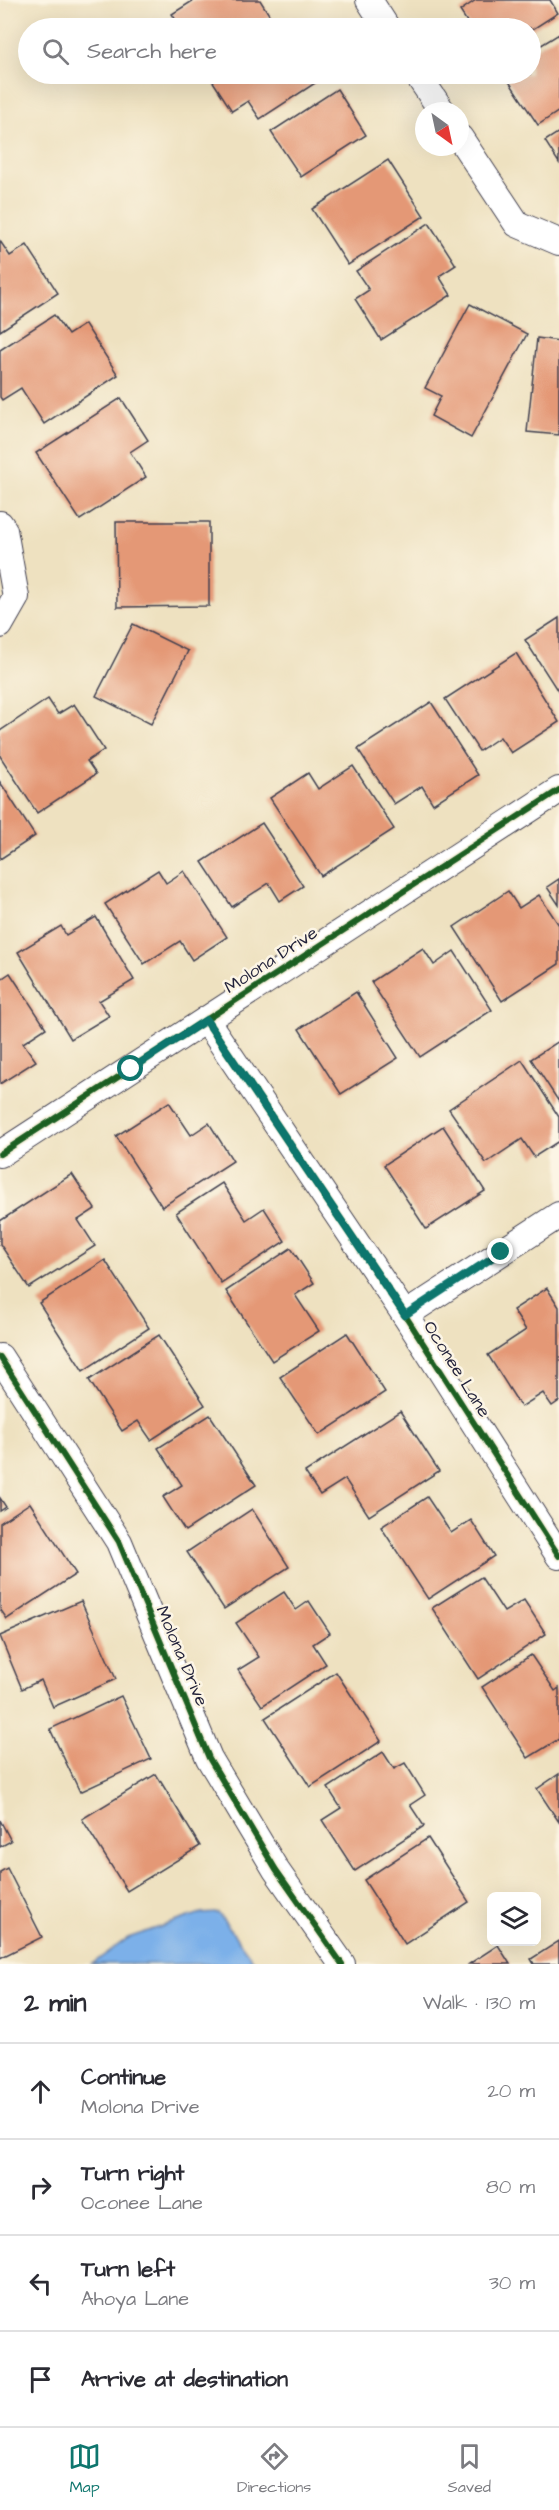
<!DOCTYPE html>
<html lang="en">
<head>
<meta charset="utf-8">
<style>
  body { margin:0; font-family:"Architects Daughter",sans-serif; background:#f2f2f3; color:#2b2b33 }
  .controls { position:absolute; right:18px; bottom:18px; display:grid; overflow:hidden; border-radius:9px; box-shadow:0 6px 24px #0002 }
  .controls button { width:54px; height:54px; display:grid; place-items:center; padding:0; border:0; border-bottom:2px solid #e1e1e2; background:#fff; color:#2b2b33; font:30px sans-serif }
  .compass { position:absolute; left:415px; top:102px; width:54px; height:54px; border-radius:50%; background:#fff; box-shadow:0 6px 24px #0002; rotate:147deg }
  .stop { position:absolute; width:18px; height:18px; margin:-14px; border:4px solid #0f766e; border-radius:50%; background:#fff }
  .stop.end { background:#0f766e; border-color:#fff; box-shadow:0 2px 6px #0008 }
  .list { margin:0; padding:0; list-style:none }
  h2 { display:flex; justify-content:space-between; align-items:center; height:78px; margin:0; padding:0 24px; font-size:26px }
  h2 small { font-size:20px; font-weight:400; color:#7c7c81 }
  .list li { display:grid; grid-template-columns:39px 1fr auto; gap:18px; align-items:center; box-sizing:border-box; height:96px; padding:0 24px; border-top:2px solid #e1e1e2 }
  .list b { display:block; font-size:22px; white-space:nowrap }
  .list p { margin:0; font-size:20px; white-space:nowrap; color:#7c7c81 }
  .list em { font-size:20px; font-style:normal; color:#7c7c81 }
  .icon { flex:none; width:33px; height:33px; fill:none; stroke:currentColor; stroke-width:2; stroke-linecap:round; stroke-linejoin:round }
  .map { position:relative; flex:none; width:559px; height:1964px; overflow:hidden }
  .search { position:absolute; background:#fff; box-shadow:0 6px 24px #0002; left:18px; right:18px; top:18px; height:66px; display:flex; align-items:center; gap:15px; box-sizing:border-box; padding:0 21px; border-radius:33px; color:#7c7c81; font-size:22px }
  .sheet { height:462px; background:#fff }
  nav { display:flex; justify-content:space-around; align-items:center; box-sizing:border-box; height:84px; border-top:2px solid #e1e1e2; background:#fff; font-size:16px; color:#7c7c81 }
  nav a { display:grid; justify-items:center; gap:3px }
  nav .on { color:#0f766e }
  .map>svg:first-child { display:block }
  .water { fill:#7bb0e9; stroke:#4e6992; stroke-width:1.5 }
  .building { fill:#e49876 }
  .lines { fill:none; stroke-linecap:round; stroke-linejoin:round }
  .street-casing { stroke:#413f4f; stroke-width:28 }
  .street { stroke:#fff; stroke-width:26 }
  .cycleway-casing { stroke:#fcf5e5; stroke-width:10 }
  .cycleway { stroke:#1b5e20; stroke-width:6 }
  .route { stroke:#0f766e; stroke-width:8 }
  .labels { text-anchor:middle; dominant-baseline:central; stroke-width:5; stroke-linejoin:round; paint-order:stroke }
  .street-label { font-size:18px; fill:#22223b; stroke:#fcf5e5 }
</style>
</head>
<body>
<div class="map">
<svg width="559" height="1964" viewBox="0 0 559 1964">
  <rect width="100%" height="100%" fill="#fcf5e5"/>
  <filter id="ink" filterUnits="userSpaceOnUse"><feTurbulence type="fractalNoise" baseFrequency=".0167" numOctaves="2"/><feDisplacementMap in="SourceGraphic" scale="12" xChannelSelector="R" yChannelSelector="G"/><feConvolveMatrix kernelMatrix="1 2 1 2 8 2 1 2 1" color-interpolation-filters="sRGB"/></filter>
  <filter id="wash" filterUnits="userSpaceOnUse"><feTurbulence type="fractalNoise" baseFrequency=".008" numOctaves="4" result="noise"/><feDisplacementMap in="SourceGraphic" scale="24" xChannelSelector="R" yChannelSelector="G"/><feGaussianBlur stdDeviation="1.35" result="paint"/><feColorMatrix in="noise" values="0 0 0 0 0 0 0 0 0 0 0 0 0 0 0 0 0 1.4 0 .05"/><feComposite in="paint" operator="in"/></filter>
  <g filter="url(#wash)">
    <rect width="100%" height="100%" fill="#eee1c0"/>
    <!-- water -->
    <path class="water" d="M218,1913L256,1964H92L128,1938L198,1914Z"/>
    <g id="blocks">
      <!-- building -->
      <g class="building">
        <path d="M194,0H260L270,16L251,28H181L172,14Z"/>
        <path d="M476,0H550L558,13L530,31V28H471L460,11Z"/>
        <path d="M295,17L302,28H278Z"/>
        <path d="M559,34V111L538,125L504,74H530V52Z"/>
        <path d="M208,74H329L260,119L248,101L232,111Z"/>
        <path d="M337,89L366,135L301,177L271,132Z"/>
        <path d="M559,132V163L545,141Z"/>
        <path d="M388,160L424,216L348,265L312,209Z"/>
        <path d="M429,223L456,265L439,276L451,295L381,340L355,299L369,290L356,271Z"/>
        <path d="M0,241L10,256L27,245L58,293L0,331Z"/>
        <path d="M470,304L527,334L471,438L431,416L441,396L425,388Z"/>
        <path d="M54,315L68,335L85,324L118,375L44,424L21,388L2,400L0,397V350Z"/>
        <path d="M537,338L559,341V435L527,432Z"/>
        <path d="M121,398L148,440L130,452L146,477L80,520L36,453Z"/>
        <path d="M116,522H209V606L117,607Z"/>
        <path d="M559,618V693L525,640Z"/>
        <path d="M133,624L188,651L151,724L96,696Z"/>
        <path d="M516,653L559,722L511,753L500,737L479,751L445,699Z"/>
        <path d="M48,699L58,714L74,704L104,750L87,761L96,774L37,813L0,756V731Z"/>
        <path d="M431,702L478,775L433,804L422,786L394,804L358,749Z"/>
        <path d="M353,766L394,829L321,876L270,798L308,773L318,789Z"/>
        <path d="M0,782L35,836L0,859Z"/>
        <path d="M262,823L303,886L280,901L269,883L232,907L202,862Z"/>
        <path d="M158,870L166,883L184,871L227,937L192,960L180,941L144,964L105,904Z"/>
        <path d="M559,879V905L547,887Z"/>
        <path d="M508,891L519,908L539,895L559,925V964L502,1001L454,927Z"/>
        <path d="M96,917L134,980L99,1001L109,1016L71,1039L18,952L61,926L66,935Z"/>
        <path d="M423,948L434,965L454,951L492,1010L420,1057L371,982Z"/>
        <path d="M10,973L46,1028L23,1043L36,1061L0,1084V980Z"/>
        <path d="M356,992L398,1058L341,1094L299,1029Z"/>
        <path d="M559,1041V1102L531,1059Z"/>
        <path d="M522,1060L559,1117V1141L534,1157L522,1139L486,1163L449,1109Z"/>
        <path d="M169,1102L191,1135L209,1123L233,1161L162,1207L116,1136Z"/>
        <path d="M443,1126L485,1191L426,1229L384,1165Z"/>
        <path d="M72,1174L95,1209L78,1220L95,1246L29,1288L0,1244V1221Z"/>
        <path d="M222,1183L246,1220L264,1208L285,1241L221,1283L176,1213Z"/>
        <path d="M291,1248L314,1283L295,1295L319,1331L272,1361L226,1291Z"/>
        <path d="M105,1260L149,1328L83,1371L39,1303Z"/>
        <path d="M547,1288L559,1307V1401L552,1406L543,1393L521,1407L488,1355L526,1330L513,1310Z"/>
        <path d="M347,1333L385,1392L319,1435L280,1377Z"/>
        <path d="M159,1335L205,1405L151,1440L138,1421L122,1431L89,1380Z"/>
        <path d="M400,1411L439,1471L369,1516L345,1479L320,1495L305,1472Z"/>
        <path d="M210,1415L256,1485L185,1531L163,1497L182,1485L158,1448Z"/>
        <path d="M427,1497L451,1533L471,1520L494,1556L428,1599L381,1527Z"/>
        <path d="M0,1498L6,1507L0,1511Z"/>
        <path d="M30,1503L76,1574L7,1619L0,1609V1523Z"/>
        <path d="M252,1509L289,1567L224,1609L187,1552Z"/>
        <path d="M481,1577L504,1612L524,1600L546,1634L478,1679L432,1608Z"/>
        <path d="M284,1592L296,1610L309,1601L330,1633L313,1644L326,1664L262,1706L238,1670L259,1657L236,1623Z"/>
        <path d="M81,1601L116,1679L53,1707L41,1680L22,1689L0,1636Z"/>
        <path d="M531,1655L555,1691L559,1688V1739L528,1758L482,1687Z"/>
        <path d="M336,1672L381,1741L310,1787L265,1718Z"/>
        <path d="M121,1696L151,1759L80,1792L50,1729Z"/>
        <path d="M383,1752L394,1769L405,1763L425,1795L410,1805L424,1826L355,1871L322,1820L341,1808L328,1788Z"/>
        <path d="M156,1774L200,1846L127,1891L82,1819Z"/>
        <path d="M559,1774V1822L537,1789Z"/>
        <path d="M0,1820L11,1841L0,1847Z"/>
        <path d="M428,1838L469,1902L405,1944L364,1880Z"/>
        <path d="M7,1868L42,1937L0,1958V1872Z"/>
        <path d="M559,1941V1964H534L531,1959Z"/>
        <path d="M498,1945L510,1964H469Z"/>
      </g>
    </g>
  </g>
  <g filter="url(#ink)">
    <use href="#blocks" fill-opacity="0" stroke="#413f4f" stroke-width="1.5"/>
    <g class="lines">
      <defs>
        <g id="street">
          <path d="M369,0L387,28"/>
          <path d="M417,74L442,111"/>
          <path d="M460,138L517,224L559,242"/>
          <path d="M0,524L4,530L16,597L0,625"/>
          <path d="M206,1020L405,1315L559,1556"/>
          <path d="M0,1154L559,790"/>
          <path d="M405,1315L559,1215"/>
          <path d="M0,1357L119,1542L209,1758L276,1870L342,1964"/>
        </g>
      </defs>
      <!-- street casing -->
      <use href="#street" class="street-casing"/>
      <!-- street -->
      <use href="#street" class="street"/>
      <defs>
        <g id="cycleway">
          <path d="M206,1020L405,1315L559,1556"/>
          <path d="M0,1154L559,790"/>
          <path d="M0,1357L119,1542L209,1758L276,1870L342,1964"/>
        </g>
      </defs>
      <!-- cycleway casing -->
      <use href="#cycleway" class="cycleway-casing"/>
      <!-- cycleway -->
      <use href="#cycleway" class="cycleway"/>
    </g>
  </g>
  <g class="lines" filter="url(#ink)">
    <!-- route -->
    <path class="route" d="M131,1069L206,1020L405,1315L501,1252"/>
  </g>
  <g class="labels">
    <!-- street labels -->
    <g class="street-label">
      <text transform="translate(271 960) rotate(-33)">Molona Drive</text>
      <text transform="translate(457 1369) rotate(58)">Oconee Lane</text>
      <text transform="translate(182 1656) rotate(67)">Molona Drive</text>
    </g>
  </g>
</svg>
<div class="controls">
<button><svg class="icon" aria-label="layers" viewBox="0 0 24 24"><path d="M12 4l9 5-9 5-9-5zM3 14l9 5 9-5"/></svg></button>
</div>
<svg class="compass" viewBox="-18 -18 36 36"><path d="M0-13l5 13h-10z" fill="#e53935"/><path d="M0 13l5-13h-10z" fill="#7c7c81"/></svg>
<div class="stop" style="left:131px;top:1069px"></div>
<div class="stop end" style="left:501px;top:1252px"></div>
<div class="search"><svg class="icon" aria-label="search" viewBox="0 0 24 24"><circle cx="10" cy="10" r="6"/><path d="M15 15l6 6"/></svg>Search here</div>
</div>
<section class="sheet">
<h2>2 min<small>Walk · 130 m</small></h2>
<ul class="list">
<li><svg class="icon" aria-label="ahead" viewBox="0 0 24 24"><path d="M12 20V5M6 11l6-6 6 6"/></svg><div><b>Continue</b><p>Molona Drive</p></div><em>20 m</em></li>
<li><svg class="icon" aria-label="right" viewBox="0 0 24 24"><path d="M7 20v-9h11M14 6l5 5-5 5"/></svg><div><b>Turn right</b><p>Oconee Lane</p></div><em>80 m</em></li>
<li><svg class="icon" aria-label="left" viewBox="0 0 24 24"><path d="M17 20v-9H6M10 6l-5 5 5 5"/></svg><div><b>Turn left</b><p>Ahoya Lane</p></div><em>30 m</em></li>
<li><svg class="icon" aria-label="arrive" viewBox="0 0 24 24"><path d="M6 21V4h12l-3 4 3 4H6"/></svg><div><b>Arrive at destination</b></div></li>
</ul>
</section>
<nav>
<a class="on"><svg class="icon" aria-label="map" viewBox="0 0 24 24"><path d="M3 6l6-2 6 2 6-2v14l-6 2-6-2-6 2zM9 4v14M15 6v14"/></svg>Map</a>
<a><svg class="icon" aria-label="directions" viewBox="0 0 24 24"><path d="M12 3l9 9-9 9-9-9zM9 14v-3h6M13 9l2 2-2 2"/></svg>Directions</a>
<a><svg class="icon" aria-label="saved" viewBox="0 0 24 24"><path d="M7 4h10v16l-5-4-5 4z"/></svg>Saved</a>
</nav>
</body>
</html>
